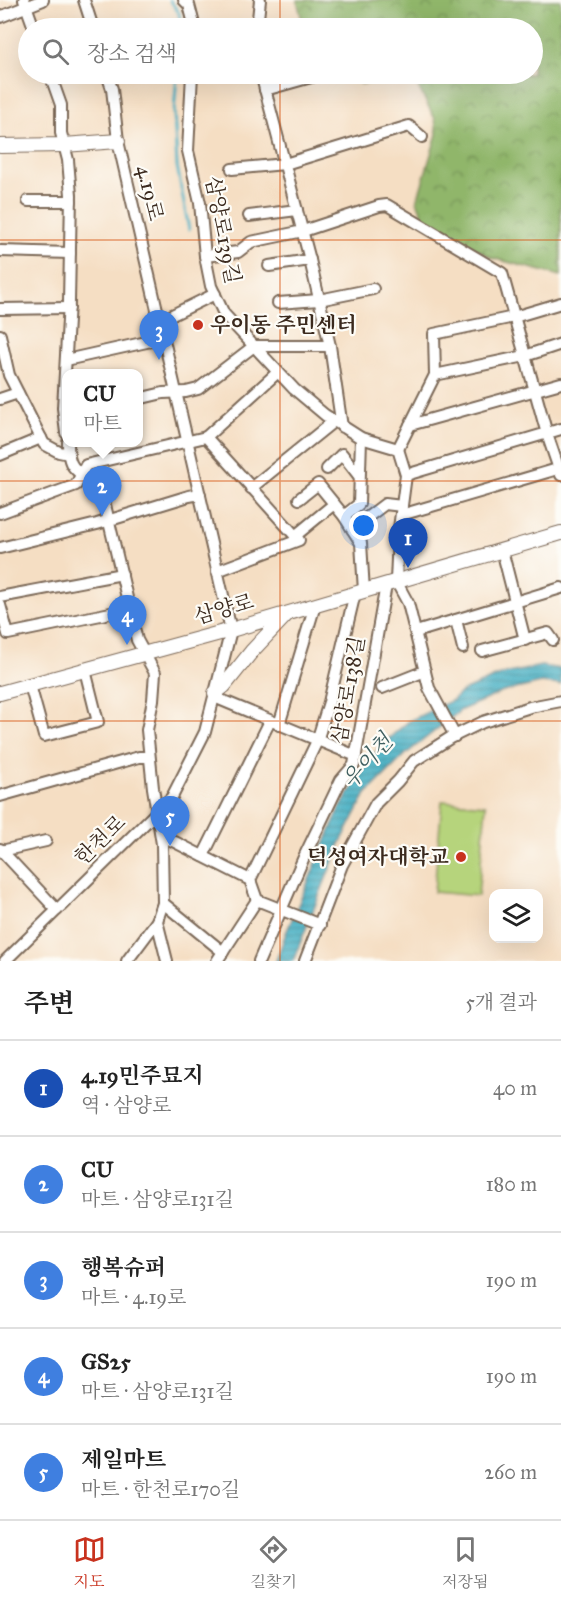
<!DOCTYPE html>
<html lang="ko">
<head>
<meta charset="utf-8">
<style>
  body { margin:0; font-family:"IM FELL Great Primer","Noto Serif KR",serif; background:#f6f6f6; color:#222 }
  .controls { position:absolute; right:18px; bottom:18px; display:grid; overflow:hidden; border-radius:12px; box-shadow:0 6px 24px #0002 }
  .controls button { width:54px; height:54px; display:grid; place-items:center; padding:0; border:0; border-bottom:2px solid #e0e0e0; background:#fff; color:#222; font:30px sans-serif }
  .you { position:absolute; left:364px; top:526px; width:21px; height:21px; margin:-15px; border:4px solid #fff; border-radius:50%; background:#1a73e8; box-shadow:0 0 0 9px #1a73e833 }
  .badge { display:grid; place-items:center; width:39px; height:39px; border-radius:50%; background:#c8321e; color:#fff; font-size:20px; font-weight:700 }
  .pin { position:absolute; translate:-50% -50px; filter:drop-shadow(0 2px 3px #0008) }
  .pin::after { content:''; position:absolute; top:32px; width:21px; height:18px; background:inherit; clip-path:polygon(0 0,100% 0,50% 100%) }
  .popup { position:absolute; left:62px; top:369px; width:81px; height:78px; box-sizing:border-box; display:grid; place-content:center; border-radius:12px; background:#fff; filter:drop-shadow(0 2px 4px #0005); font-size:20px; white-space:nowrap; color:#767676 }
  .popup b { font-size:22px; color:#222 }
  .popup::after { content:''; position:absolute; left:50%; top:100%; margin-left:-12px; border:12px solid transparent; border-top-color:#fff }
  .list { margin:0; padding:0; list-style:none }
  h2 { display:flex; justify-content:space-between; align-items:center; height:78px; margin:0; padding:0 24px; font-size:26px }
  h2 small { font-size:20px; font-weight:400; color:#767676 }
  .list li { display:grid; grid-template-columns:39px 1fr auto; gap:18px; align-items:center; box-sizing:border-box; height:96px; padding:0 24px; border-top:2px solid #e0e0e0 }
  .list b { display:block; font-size:22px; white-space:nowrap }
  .list p { margin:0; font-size:20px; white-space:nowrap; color:#767676 }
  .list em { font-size:20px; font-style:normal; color:#767676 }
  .icon { flex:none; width:33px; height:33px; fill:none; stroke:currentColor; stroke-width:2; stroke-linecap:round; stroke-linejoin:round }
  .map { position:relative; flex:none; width:561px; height:961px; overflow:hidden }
  .search { position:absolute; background:#fff; box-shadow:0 6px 24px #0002; left:18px; right:18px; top:18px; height:66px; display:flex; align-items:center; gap:15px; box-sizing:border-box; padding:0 21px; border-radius:33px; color:#767676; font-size:22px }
  .sheet { height:558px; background:#fff }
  nav { display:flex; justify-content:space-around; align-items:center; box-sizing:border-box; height:84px; border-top:2px solid #e0e0e0; background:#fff; font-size:16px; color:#767676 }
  nav a { display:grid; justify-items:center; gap:3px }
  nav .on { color:#c8321e }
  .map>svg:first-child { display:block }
  .forest { fill:url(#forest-crowns); stroke:#667044; stroke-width:1.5 }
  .pitch { fill:#b6d47b; stroke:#787f4c; stroke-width:1.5 }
  .water { fill:url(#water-rules); stroke:#406c70; stroke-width:1.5 }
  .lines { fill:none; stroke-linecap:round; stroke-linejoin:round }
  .stream { stroke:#45afc3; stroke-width:3 }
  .minor-casing { stroke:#7c6958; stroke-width:14 }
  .major-casing { stroke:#7c6958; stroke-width:16 }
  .minor { stroke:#fff; stroke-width:10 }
  .major { stroke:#fff; stroke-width:14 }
  .grid { fill:none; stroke:#d7540e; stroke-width:1.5; stroke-opacity:0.55 }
  .poi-dot { fill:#c8321e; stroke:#fdfcf7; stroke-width:2 }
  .labels { text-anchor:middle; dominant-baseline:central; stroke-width:4.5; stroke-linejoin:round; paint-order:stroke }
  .street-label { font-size:21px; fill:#3b2a1e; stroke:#fdfcf7 }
  .poi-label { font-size:21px; font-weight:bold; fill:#3b2a1e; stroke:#fdfcf7; text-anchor:start }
  .water-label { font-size:22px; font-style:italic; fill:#3f5f60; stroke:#fdfcf7 }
</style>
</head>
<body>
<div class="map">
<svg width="561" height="961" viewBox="0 0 561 961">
  <defs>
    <pattern id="forest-crowns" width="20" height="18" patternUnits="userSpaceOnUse" patternTransform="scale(1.5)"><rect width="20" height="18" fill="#90b66b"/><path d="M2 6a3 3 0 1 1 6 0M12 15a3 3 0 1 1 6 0" fill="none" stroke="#779457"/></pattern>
    <pattern id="water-rules" width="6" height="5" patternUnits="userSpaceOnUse" patternTransform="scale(1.5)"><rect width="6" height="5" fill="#45afc3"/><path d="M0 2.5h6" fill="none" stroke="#3b8f9e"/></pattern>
  </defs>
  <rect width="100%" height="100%" fill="#fdfcf7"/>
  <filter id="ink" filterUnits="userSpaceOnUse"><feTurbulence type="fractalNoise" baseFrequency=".0167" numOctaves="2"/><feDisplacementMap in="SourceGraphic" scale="12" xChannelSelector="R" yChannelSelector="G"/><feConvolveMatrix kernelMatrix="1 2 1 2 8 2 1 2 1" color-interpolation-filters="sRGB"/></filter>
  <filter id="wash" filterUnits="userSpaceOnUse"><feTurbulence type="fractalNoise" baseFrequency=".008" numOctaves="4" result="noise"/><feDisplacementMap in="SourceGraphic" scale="24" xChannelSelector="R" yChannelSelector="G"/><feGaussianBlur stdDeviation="1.35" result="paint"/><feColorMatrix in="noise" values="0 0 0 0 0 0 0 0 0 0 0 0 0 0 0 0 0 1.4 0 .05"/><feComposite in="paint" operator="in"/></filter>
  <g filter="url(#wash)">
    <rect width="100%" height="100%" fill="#f5dec3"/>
    <!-- forest -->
    <path class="forest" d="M297,0H561V276L492,258L424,218L417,201L437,134L435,119L413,77L361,84L353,74H532V28H304Z"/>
    <!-- pitch -->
    <path class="pitch" d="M442,801L486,805L478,896L434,892Z"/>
    <!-- water -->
    <path class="water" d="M541,666L561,669V685L541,683L503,692L461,710L406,754L366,794L339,846L293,961H276L286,933L339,810L366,765L381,745L409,721L453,700L461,692L500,675Z"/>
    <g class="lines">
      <!-- stream -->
      <g class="stream">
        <path d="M170,0L179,13L181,28"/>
        <path d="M177,74L174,112L177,166L189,230"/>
      </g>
    </g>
  </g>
  <g filter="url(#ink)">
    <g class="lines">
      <defs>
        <g id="minor">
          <path d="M24,0L34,28"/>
          <path d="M84,0L93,28"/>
          <path d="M184,0L189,5L195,28"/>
          <path d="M0,17L43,0"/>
          <path d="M257,28L260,0"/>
          <path d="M50,74L61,105V133L68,160L71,195L69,302L63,408L66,433"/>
          <path d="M192,74L188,151L200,203L205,256L211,286L224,314L294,389L325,415L361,438L398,449L406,475L398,536L396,581L408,603L429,688L455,736"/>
          <path d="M261,74L310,260L330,346L342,427"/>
          <path d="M265,90L322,74"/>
          <path d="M232,169L285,164L409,126L422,137"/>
          <path d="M28,201H71"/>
          <path d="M249,216L297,210"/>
          <path d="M0,251L70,253"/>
          <path d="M205,256L238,252L251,242L303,231L379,206L387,205L502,273L547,434L561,475"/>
          <path d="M269,266L310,260"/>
          <path d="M278,303L319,300L373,289"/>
          <path d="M0,309L69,308"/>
          <path d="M160,321L215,294"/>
          <path d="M0,335L9,375L44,444L59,452L69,454"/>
          <path d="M66,360L151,341L162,331"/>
          <path d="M435,375L525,356L561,344"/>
          <path d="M0,399L18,393"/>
          <path d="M138,399L163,393L186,392L198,389L254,346H330"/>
          <path d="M410,425L561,383"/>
          <path d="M206,437L278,372"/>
          <path d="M68,442C68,448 68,457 71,463C75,473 92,480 101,488L137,640L155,673L153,700L147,730L153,788L162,844L163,903L157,921L167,961"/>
          <path d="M398,449L435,375L434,334L514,317L561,303"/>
          <path d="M0,455L41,438"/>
          <path d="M327,469L342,454L359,476"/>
          <path d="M406,475L561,429"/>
          <path d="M251,488L334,421"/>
          <path d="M299,499L318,484L344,516L361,543L364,591"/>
          <path d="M0,513L76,485L86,465L206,437L299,540L217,571"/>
          <path d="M401,515L561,468"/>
          <path d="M344,516L359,504L361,438"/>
          <path d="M352,529L385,504L402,506"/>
          <path d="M295,536L334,504"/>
          <path d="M0,548L97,524L189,496L200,494"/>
          <path d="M502,550L525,640"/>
          <path d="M0,597L122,574"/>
          <path d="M0,605L8,634L130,609"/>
          <path d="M456,620L463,648"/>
          <path d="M416,632L561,588"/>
          <path d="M482,651L548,633L553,640"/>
          <path d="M30,685L44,736L98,722L85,670"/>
          <path d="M382,688L425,671"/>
          <path d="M214,697L356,756"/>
          <path d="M279,725L315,605"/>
          <path d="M0,796L139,757H149"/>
          <path d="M161,835L250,880L257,900L320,925"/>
          <path d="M0,849L57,910"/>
          <path d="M1,851L46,841"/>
          <path d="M203,856L270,721"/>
          <path d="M250,880L317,741L329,702L355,593"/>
          <path d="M163,903L223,952"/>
          <path d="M5,961L172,797L205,732L231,630L118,141L112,89L107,74"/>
          <path d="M127,961L157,921"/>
          <path d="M217,961L257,900"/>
          <path d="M259,961L304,857L341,780L354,765L386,585"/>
          <path d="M305,961L342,865L376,803L398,781L414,761L450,738L483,722L530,707L561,701"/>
        </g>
        <g id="major">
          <path d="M0,146L64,145L118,141"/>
          <path d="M0,693L231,630L561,533"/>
          <path d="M215,693L224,686L252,651L286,615"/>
        </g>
      </defs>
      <!-- minor casing -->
      <use href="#minor" class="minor-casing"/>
      <!-- major casing -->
      <use href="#major" class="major-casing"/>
      <!-- minor -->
      <use href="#minor" class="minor"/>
      <!-- major -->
      <use href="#major" class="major"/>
    </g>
  </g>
  <!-- grid -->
  <path class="grid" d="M280,0V28M280,74V961M0,240H561M0,481H561M0,721H561"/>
  <!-- markers -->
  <g class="poi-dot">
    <circle cx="198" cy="325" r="6"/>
    <circle cx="461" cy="857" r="6"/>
  </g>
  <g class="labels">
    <!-- street labels -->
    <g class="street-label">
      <text transform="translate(150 193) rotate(77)">4.19로</text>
      <text transform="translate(223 230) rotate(79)">삼양로139길</text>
      <text transform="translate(224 609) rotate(-16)">삼양로</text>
      <text transform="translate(348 690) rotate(-80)">삼양로138길</text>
      <text transform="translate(100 840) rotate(-44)">한천로</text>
    </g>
    <!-- poi labels -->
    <g class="poi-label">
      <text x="210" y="325">우이동 주민센터</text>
      <text x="449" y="857" text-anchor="end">덕성여자대학교</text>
    </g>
    <!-- water labels -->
    <g class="water-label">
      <text transform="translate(367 761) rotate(-49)">우이천</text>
    </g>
  </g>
</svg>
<div class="controls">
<button><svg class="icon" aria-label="layers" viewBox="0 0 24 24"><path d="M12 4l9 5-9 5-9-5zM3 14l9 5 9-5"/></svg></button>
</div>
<div class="you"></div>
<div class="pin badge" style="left:408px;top:568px;background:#1a4fb4">1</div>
<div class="pin badge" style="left:102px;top:516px;background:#3f7fe0">2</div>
<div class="popup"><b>CU</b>마트</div>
<div class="pin badge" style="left:159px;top:360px;background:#3f7fe0">3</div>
<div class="pin badge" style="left:127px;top:645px;background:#3f7fe0">4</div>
<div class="pin badge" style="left:170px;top:846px;background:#3f7fe0">5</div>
<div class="search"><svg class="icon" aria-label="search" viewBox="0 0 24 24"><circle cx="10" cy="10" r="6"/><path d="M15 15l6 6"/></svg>장소 검색</div>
</div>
<section class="sheet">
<h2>주변<small>5개 결과</small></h2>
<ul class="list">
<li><span class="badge" style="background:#1a4fb4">1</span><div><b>4.19민주묘지</b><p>역 · 삼양로</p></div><em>40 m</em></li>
<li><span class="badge" style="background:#3f7fe0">2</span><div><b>CU</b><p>마트 · 삼양로131길</p></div><em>180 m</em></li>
<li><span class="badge" style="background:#3f7fe0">3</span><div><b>행복슈퍼</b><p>마트 · 4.19로</p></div><em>190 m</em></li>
<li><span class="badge" style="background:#3f7fe0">4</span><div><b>GS25</b><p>마트 · 삼양로131길</p></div><em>190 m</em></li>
<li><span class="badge" style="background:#3f7fe0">5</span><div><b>제일마트</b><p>마트 · 한천로170길</p></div><em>260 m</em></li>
</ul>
</section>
<nav>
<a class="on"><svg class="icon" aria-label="map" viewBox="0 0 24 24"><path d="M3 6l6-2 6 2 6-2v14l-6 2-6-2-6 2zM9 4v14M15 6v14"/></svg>지도</a>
<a><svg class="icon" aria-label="directions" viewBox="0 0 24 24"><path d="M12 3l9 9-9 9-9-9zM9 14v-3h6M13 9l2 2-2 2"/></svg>길찾기</a>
<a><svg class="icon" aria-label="saved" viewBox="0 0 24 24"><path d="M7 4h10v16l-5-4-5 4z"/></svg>저장됨</a>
</nav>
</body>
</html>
